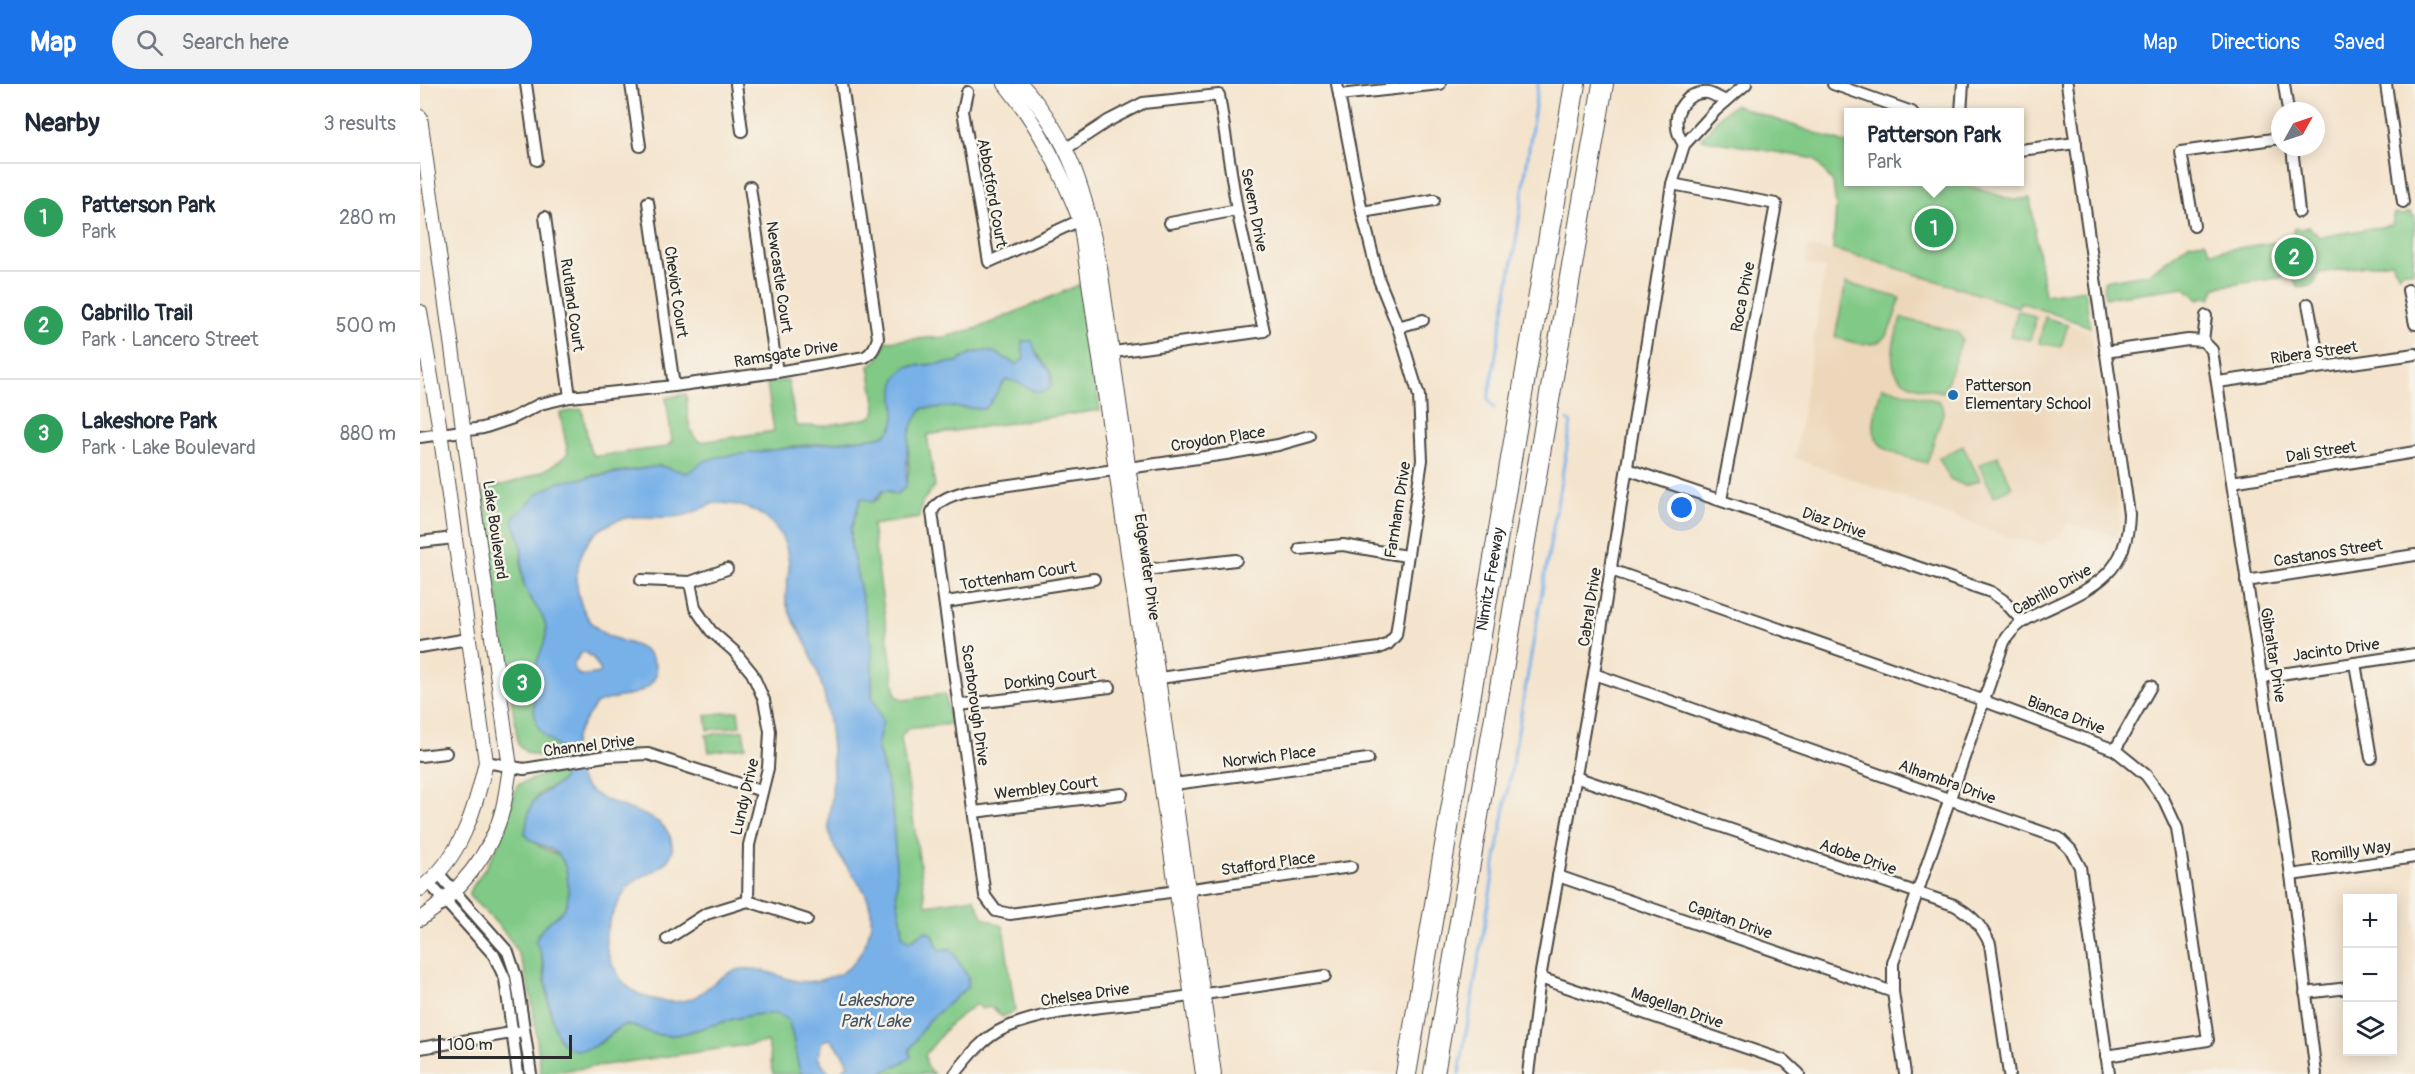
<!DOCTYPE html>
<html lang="en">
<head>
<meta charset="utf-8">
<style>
  body { margin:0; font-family:Pangolin,sans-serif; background:#f2f2f3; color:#1f2937 }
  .controls { position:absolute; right:18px; bottom:18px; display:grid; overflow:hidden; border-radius:0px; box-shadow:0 3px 15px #0003 }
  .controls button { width:54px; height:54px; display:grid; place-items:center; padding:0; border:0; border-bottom:2px solid #e0e1e3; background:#fff; color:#1f2937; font:30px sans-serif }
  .compass { position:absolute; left:1851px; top:18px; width:54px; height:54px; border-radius:50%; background:#fff; box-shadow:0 3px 15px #0003; rotate:50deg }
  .scale { position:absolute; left:18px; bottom:15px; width:134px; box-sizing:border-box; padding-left:6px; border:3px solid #2b2b2b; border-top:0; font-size:16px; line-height:21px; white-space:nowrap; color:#2b2b2b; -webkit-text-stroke:4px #f7f3e8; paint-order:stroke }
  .you { position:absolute; left:1262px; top:424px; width:21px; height:21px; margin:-15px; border:4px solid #fff; border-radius:50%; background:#1a73e8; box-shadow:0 0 0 9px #1a73e833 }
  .badge { display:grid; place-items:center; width:39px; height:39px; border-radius:50%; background:#1a73e8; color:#fff; font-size:20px; font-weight:700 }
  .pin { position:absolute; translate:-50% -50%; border:3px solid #fff; box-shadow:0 2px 6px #0006 }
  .popup { position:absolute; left:1424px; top:24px; width:180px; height:78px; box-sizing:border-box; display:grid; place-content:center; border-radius:0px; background:#fff; filter:drop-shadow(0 2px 4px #0005); font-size:20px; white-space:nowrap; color:#747a83 }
  .popup b { font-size:22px; color:#1f2937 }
  .popup::after { content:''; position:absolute; left:50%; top:100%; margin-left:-12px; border:12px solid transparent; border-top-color:#fff }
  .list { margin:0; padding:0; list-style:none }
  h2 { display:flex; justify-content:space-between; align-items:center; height:78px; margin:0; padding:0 24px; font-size:26px }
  h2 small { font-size:20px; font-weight:400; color:#747a83 }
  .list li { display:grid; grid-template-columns:39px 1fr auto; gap:18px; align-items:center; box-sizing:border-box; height:108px; padding:0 24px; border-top:2px solid #e0e1e3 }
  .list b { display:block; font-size:22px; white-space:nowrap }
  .list p { margin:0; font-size:20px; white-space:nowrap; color:#747a83 }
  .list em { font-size:20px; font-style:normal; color:#747a83 }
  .icon { flex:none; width:33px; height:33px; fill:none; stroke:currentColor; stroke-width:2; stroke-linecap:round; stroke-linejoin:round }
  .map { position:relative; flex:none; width:1995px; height:990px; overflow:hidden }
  header { display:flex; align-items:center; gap:36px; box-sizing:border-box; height:84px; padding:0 30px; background:#1a73e8; color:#fff }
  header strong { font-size:28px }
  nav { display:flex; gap:33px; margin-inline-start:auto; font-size:21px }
  .search { width:420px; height:54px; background:#f2f2f3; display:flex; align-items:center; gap:15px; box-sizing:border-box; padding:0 21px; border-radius:33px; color:#747a83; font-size:22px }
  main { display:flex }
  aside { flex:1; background:#fff }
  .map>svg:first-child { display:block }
  .built { fill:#edd7ba }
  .green { fill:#80c986; stroke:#567a58; stroke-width:1.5 }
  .water { fill:#78b1e8; stroke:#526e8a; stroke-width:1.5; fill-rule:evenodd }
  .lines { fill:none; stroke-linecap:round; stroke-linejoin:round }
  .stream { stroke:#78b1e8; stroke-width:3 }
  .minor-casing { stroke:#494743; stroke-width:14 }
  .tertiary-casing { stroke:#494743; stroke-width:16 }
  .motorway-casing { stroke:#494743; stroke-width:22 }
  .minor { stroke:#fff; stroke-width:10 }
  .tertiary { stroke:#fff; stroke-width:14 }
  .motorway { stroke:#fff; stroke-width:20 }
  .poi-dot { fill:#1f6fb2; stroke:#f7f3e8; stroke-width:2 }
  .labels { text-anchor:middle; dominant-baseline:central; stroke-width:5; stroke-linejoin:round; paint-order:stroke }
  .street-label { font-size:16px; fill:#2b2b2b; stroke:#f7f3e8 }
  .poi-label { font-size:16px; fill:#2b2b2b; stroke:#f7f3e8; text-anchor:start }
  .water-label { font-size:18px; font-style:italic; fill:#425364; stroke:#f7f3e8 }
</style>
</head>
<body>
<header>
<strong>Map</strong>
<div class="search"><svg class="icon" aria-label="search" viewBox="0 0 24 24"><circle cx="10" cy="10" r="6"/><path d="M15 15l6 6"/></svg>Search here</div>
<nav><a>Map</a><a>Directions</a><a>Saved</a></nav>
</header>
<main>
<aside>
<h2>Nearby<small>3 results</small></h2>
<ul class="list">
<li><span class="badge" style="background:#2e9e5b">1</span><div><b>Patterson Park</b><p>Park</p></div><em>280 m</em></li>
<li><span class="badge" style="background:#2e9e5b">2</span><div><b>Cabrillo Trail</b><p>Park · Lancero Street</p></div><em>500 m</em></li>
<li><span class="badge" style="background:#2e9e5b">3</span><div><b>Lakeshore Park</b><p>Park · Lake Boulevard</p></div><em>880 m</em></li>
</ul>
</aside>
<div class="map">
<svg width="1995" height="990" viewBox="0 0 1995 990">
  <rect width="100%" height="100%" fill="#f7f3e8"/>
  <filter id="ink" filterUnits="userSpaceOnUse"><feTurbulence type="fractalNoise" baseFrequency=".0167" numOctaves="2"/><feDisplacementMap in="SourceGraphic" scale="12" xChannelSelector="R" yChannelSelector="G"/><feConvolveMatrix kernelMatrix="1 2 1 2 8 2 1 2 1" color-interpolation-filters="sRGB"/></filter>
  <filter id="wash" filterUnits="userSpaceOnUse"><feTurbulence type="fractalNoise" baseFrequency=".008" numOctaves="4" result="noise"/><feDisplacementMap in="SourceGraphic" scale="24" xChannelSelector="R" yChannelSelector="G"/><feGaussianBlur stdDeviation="1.35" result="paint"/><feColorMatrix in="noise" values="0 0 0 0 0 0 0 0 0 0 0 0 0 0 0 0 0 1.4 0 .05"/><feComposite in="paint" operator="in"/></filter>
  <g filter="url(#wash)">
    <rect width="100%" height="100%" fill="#f4e4cd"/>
    <!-- built -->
    <path class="built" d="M1386,162L1448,175L1598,223L1600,218L1627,227L1625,233L1671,248L1701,437L1696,453L1648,439L1638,453L1622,461L1588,453L1375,374L1405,184L1385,180Z"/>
    <!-- green -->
    <g class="green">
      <path d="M1314,21L1428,60V98H1538L1593,116L1610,114L1625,211L1665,205L1670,243L1600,218L1598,223L1448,175L1413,166L1416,122L1413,99L1395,75L1281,55L1301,31Z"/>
      <path d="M1990,128L1995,134L1993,188L1985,187L1979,191L1971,178L1899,189L1894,201L1879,204L1872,192L1796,203L1791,214L1783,213L1779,215L1764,203L1685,214L1684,197L1730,189L1770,159L1785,157L1791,168L1871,156L1874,144L1882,145L1888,142L1899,153L1972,141L1975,129L1983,131Z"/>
      <path d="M1426,199L1480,214C1467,259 1464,269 1415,253Z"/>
      <path d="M661,200L680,326L507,351L515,402L502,418L499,434L452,441L476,612L484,616L525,610L530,640L487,645L481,653L506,821L554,814L564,834L583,842L595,927L582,933C576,926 572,921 562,925L556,920L530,940L505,971L507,983L514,990H460L491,972L489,967L507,938L548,903L546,891L533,868L530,865L519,866L513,851L504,848L488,858L482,851C484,833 474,819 477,799L472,719L457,661L463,638L452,612V562L431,461V445L441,414H446L451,418L457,416L464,406L476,411L484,405C497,378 476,354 503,324L534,323L564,325C575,317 576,305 586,296L599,298L613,307L631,303L632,293L616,267L597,281L576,269L566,267L552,269L537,278L490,282L476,294L475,340L469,348L460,353L370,363L279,383L267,389L240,382L169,392L93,434C94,443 98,448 100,456C103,469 99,485 103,498C108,514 124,526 126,543C128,558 117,572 115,587C112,602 113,623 117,638C120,653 138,656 142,669C126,672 109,676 98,660L67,444L64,405C92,399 128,391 148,369L140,329L162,325L170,366L173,371L178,372L246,363L252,357L246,314L266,310C268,324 266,352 281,358L354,347L347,299L368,296L376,342H403L449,334L454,331L456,324L449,282L458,275L466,257L525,253L558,244Z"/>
      <path d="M1598,226L1616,234L1610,256L1590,252Z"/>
      <path d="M1625,233L1648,241L1641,263L1619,259Z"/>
      <path d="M1481,234L1538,248L1542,256L1524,308C1513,306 1501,305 1491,301C1462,290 1474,255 1481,234Z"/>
      <path d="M1462,303L1519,317L1524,326L1507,379C1452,365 1445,359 1462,303Z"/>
      <path d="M1543,362L1560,396L1545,402L1530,395L1519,374Z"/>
      <path d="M1578,372L1592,403L1574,412L1559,381Z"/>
      <path d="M318,627L320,642L288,646L286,631Z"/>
      <path d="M323,646L326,663L289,668L286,651Z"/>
      <path d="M146,688C142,704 127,701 117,712C108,723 108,736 105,750L119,762L140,772L146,784L149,806L147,823L118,850L129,921L139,955L162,965L179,960L204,941C214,941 222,946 231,949C244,953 260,951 272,947C292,942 351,919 367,936C374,944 375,976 381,990H353L348,958L121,990C116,954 113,894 95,864C84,844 65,828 49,812V808L66,783L81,755L97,701L126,690Z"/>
    </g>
    <!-- water -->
    <path class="water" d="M602,257H612L618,273L631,288V303C616,318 603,295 586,296C576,305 575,317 564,325L534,323L503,324C483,346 488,375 486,402L476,411L469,407H462L453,418L441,414L431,445V461L452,562V612L463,638L457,661L472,719L477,799C474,819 484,833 482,851L489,858L506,847L513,851L519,866L530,865L533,868L548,893V903L507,938L489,967L491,972L489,975L460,990H417L429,980L418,963L410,955L402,957L398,974L410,990H381C375,976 374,944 367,936C351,919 292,942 272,947C260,951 244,953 231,949C222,946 214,941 204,941C191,947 184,959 170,964C117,982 135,879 115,858C130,822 154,842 147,791C146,784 143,774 137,769C126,760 114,762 105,750C107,739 107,728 113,719C122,705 144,702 145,689C149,659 124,660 117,640C113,629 112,597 115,585C117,574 125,562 126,551C128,534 115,523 108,510C98,492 105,474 100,456C98,448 94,443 93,434L120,408L140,398L240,382L267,389L285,377L297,373L460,353C487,343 467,313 477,293C479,290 484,286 486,283L537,278L552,269L566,267L576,269L597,281L604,274ZM294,419C334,418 367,439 369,482C369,493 365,506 366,517C369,534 382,548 388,564C397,585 405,608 408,631C412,657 414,686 412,712C411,723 407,735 409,746C414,782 455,799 451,839C449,856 438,879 423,888C419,891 412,892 407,894C369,907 355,882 323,885C304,887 293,901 278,911C262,922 234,918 217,909C199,900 184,871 186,850C187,838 203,807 212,799C219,793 230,790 237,785C246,779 253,773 252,762C249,715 161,734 155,678C155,672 153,665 154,660C156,646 169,631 176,620C193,611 227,615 236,591C238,584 233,575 229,570C217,558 197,558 183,549C148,525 148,465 184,443C212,425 231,437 260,432C271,431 283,424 294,419ZM165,568L173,574L181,587L179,589C167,591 157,596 153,581L160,570Z"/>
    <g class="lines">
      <!-- stream -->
      <g class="stream">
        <path d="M1074,324L1068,316L1096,157L1118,0"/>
        <path d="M1039,990L1151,339L1148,336"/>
      </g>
    </g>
  </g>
  <g filter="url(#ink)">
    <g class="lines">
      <defs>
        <g id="minor">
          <path d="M106,0L117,76"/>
          <path d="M211,0L220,62"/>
          <path d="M316,0L322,47"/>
          <path d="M1413,0L1492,28"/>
          <path d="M1864,0L1868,27"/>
          <path d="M1966,0L1983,118"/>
          <path d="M547,8L543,27L569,178L667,133"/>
          <path d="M919,11L1020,0"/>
          <path d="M1541,28L1543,0"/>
          <path d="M1264,61C1261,56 1257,49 1257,43C1254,25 1268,7 1288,9C1293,10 1300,15 1306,17"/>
          <path d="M1872,63L1879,128"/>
          <path d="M647,64L688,37L723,19L799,11L817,126L844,247L687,269"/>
          <path d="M1600,66L1656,59"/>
          <path d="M1252,100L1356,120L1301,416"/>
          <path d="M330,103L357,288"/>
          <path d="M228,118L254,302"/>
          <path d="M942,128L1014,116"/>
          <path d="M125,133L150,313"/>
          <path d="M750,139L817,126"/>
          <path d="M1774,142L1761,68L1860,54"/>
          <path d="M1988,206L1995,240"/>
          <path d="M1888,220L1900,282"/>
          <path d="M978,243L1003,236"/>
          <path d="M1783,257L1786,232"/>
          <path d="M1685,268L1768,256L1783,257L1792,266L1871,791L1896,990"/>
          <path d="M1798,298L1995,270"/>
          <path d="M890,352L858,361L806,370L547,407C533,411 518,415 512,428L565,812L576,827L590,830L931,783"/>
          <path d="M0,353L63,344L93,334L120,320L150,313L254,302L357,288L445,273C453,268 455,263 458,254L422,0"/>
          <path d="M1207,385L1571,508L1583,516L1602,537"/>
          <path d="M1812,398L1995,368"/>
          <path d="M0,458L34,454"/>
          <path d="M880,465L923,461L986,472"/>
          <path d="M1191,486L1551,612L1695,666L1726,691L1744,716L1757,744L1788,956L1686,972"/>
          <path d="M715,487L816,476"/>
          <path d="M221,496L270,498L307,485"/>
          <path d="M1826,497L1995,471"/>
          <path d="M270,498L275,524L291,547L314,567L332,589L344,616L350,647L348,684L329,761L328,817"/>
          <path d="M526,518L674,495"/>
          <path d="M0,563L48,555"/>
          <path d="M1935,579L1951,674"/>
          <path d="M1174,590L1639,754L1651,766L1660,783L1689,990"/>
          <path d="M1841,593L1995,570"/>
          <path d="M732,595L959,564L968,560L976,551L1002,376L999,312L978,243L959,196L942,128L917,0"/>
          <path d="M539,621L690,603"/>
          <path d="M1695,666L1731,602"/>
          <path d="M0,672L26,669"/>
          <path d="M66,678L104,685L186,672L228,670L342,707"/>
          <path d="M1155,693L1534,821C1552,831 1561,841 1570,860L1589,990"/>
          <path d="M746,701L948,675"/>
          <path d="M554,728L702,710"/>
          <path d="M18,789L88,868L96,892L111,990"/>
          <path d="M1871,791L1995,773"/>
          <path d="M1138,792L1473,908"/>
          <path d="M9,799L74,871L85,895L98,990"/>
          <path d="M247,855L286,830L328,817L387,836"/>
          <path d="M1120,894L1365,977L1379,990"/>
          <path d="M1885,909L1928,904"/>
          <path d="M0,964L98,948"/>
          <path d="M535,990C549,972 564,953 585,944C628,926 678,924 724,918C785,911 845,901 905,892"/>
          <path d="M1108,990L1120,894L1174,590L1252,100L1264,61L1296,26L1326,0"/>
          <path d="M1485,990L1473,908V879L1584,558C1594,541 1606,535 1623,527C1672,504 1708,491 1709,430L1647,0"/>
        </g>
        <g id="tertiary">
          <path d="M585,0C620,43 640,85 660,136L783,990"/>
          <path d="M601,0C653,58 665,110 680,183L794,990"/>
          <path d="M0,33L90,683C88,696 86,711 83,724C72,769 38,810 0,835"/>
          <path d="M0,228L19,340L66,678C55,726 41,775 0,805"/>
        </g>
        <g id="motorway">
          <path id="s1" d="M986,990L1155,0"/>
          <path d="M1014,990L1183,0"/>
        </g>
      </defs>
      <!-- minor casing -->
      <use href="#minor" class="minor-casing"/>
      <!-- tertiary casing -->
      <use href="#tertiary" class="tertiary-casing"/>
      <!-- motorway casing -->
      <use href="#motorway" class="motorway-casing"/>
      <!-- minor -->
      <use href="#minor" class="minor"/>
      <!-- tertiary -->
      <use href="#tertiary" class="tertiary"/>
      <!-- motorway -->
      <use href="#motorway" class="motorway"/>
    </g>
  </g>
  <!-- markers -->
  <circle class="poi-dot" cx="1533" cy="311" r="6"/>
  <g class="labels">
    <!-- street labels -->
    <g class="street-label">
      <text transform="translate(572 109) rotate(80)">Abbotford Court</text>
      <text transform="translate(834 126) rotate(79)">Severn Drive</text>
      <text transform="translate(359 193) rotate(82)">Newcastle Court</text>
      <text transform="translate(256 208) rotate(82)">Cheviot Court</text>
      <text transform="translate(1323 213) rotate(-79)">Roca Drive</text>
      <text transform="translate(152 221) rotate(82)">Rutland Court</text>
      <text transform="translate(1894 269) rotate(-8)">Ribera Street</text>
      <text transform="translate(366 270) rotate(-9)">Ramsgate Drive</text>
      <text transform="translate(798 355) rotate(-9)">Croydon Place</text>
      <text transform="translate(1901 368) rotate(-9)">Dali Street</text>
      <text transform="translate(978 426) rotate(-81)">Farnham Drive</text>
      <text transform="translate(1414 439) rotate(19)">Diaz Drive</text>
      <text transform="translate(75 446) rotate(82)">Lake Boulevard</text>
      <text transform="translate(1908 469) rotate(-9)">Castanos Street</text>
      <text transform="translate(727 483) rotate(82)">Edgewater Drive</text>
      <text transform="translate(598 492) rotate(-9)">Tottenham Court</text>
      <text stroke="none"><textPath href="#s1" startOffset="502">Nimitz Freeway</textPath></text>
      <text transform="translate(1632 506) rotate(-29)">Cabrillo Drive</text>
      <text transform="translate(1170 523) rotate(-81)">Cabral Drive</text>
      <text transform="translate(1916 566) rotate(-8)">Jacinto Drive</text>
      <text transform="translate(1853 571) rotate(81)">Gibraltar Drive</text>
      <text transform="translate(630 595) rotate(-7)">Dorking Court</text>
      <text transform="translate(555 621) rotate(82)">Scarborough Drive</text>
      <text transform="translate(1646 631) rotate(21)">Bianca Drive</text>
      <text transform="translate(169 662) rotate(-7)">Channel Drive</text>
      <text transform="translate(849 673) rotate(-7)">Norwich Place</text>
      <text transform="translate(1527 698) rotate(20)">Alhambra Drive</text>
      <text transform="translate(626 704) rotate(-7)">Wembley Court</text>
      <text transform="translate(325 713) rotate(-77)">Lundy Drive</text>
      <text transform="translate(1931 768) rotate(-8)">Romilly Way</text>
      <text transform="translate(1438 773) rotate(19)">Adobe Drive</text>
      <text transform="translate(848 780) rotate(-8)">Stafford Place</text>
      <text transform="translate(1310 836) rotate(19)">Capitan Drive</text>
      <text transform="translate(665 911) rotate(-8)">Chelsea Drive</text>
      <text transform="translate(1257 924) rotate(19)">Magellan Drive</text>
    </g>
    <!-- poi labels -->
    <g class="poi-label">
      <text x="1545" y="302">Patterson<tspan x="1545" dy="18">Elementary School</tspan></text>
    </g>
    <!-- water labels -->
    <g class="water-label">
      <text x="455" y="916">Lakeshore<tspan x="455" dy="21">Park Lake</tspan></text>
    </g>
  </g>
</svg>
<div class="controls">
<button>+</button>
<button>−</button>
<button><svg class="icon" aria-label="layers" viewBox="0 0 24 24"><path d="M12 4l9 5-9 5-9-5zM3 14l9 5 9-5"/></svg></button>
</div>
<svg class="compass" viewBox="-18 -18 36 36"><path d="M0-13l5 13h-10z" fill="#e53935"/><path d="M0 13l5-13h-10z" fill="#747a83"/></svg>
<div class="scale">100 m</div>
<div class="you"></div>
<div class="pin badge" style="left:1514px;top:144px;background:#2e9e5b">1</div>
<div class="popup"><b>Patterson Park</b>Park</div>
<div class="pin badge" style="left:1874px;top:173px;background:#2e9e5b">2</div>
<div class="pin badge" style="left:102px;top:599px;background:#2e9e5b">3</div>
</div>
</main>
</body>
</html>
